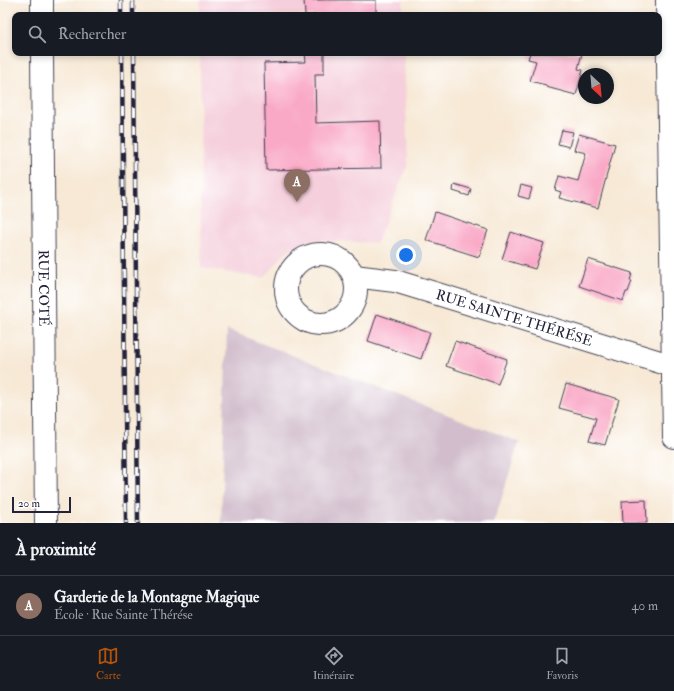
<!DOCTYPE html>
<html lang="fr">
<head>
<meta charset="utf-8">
<style>
  body { margin:0; font-family:"IM FELL Double Pica",serif; background:#20242c; color:#f1f3f6 }
  .compass { position:absolute; left:578px; top:68px; width:36px; height:36px; border-radius:50%; background:#171b24; box-shadow:0 2px 6px #0003; rotate:154deg }
  .scale { position:absolute; left:12px; bottom:10px; width:59px; box-sizing:border-box; padding-left:4px; border:2px solid #22223b; border-top:0; font-size:11px; line-height:14px; white-space:nowrap; color:#22223b; -webkit-text-stroke:3px #fff; paint-order:stroke }
  .you { position:absolute; left:406px; top:255px; width:14px; height:14px; margin:-10px; border:3px solid #fff; border-radius:50%; background:#1a73e8; box-shadow:0 0 0 6px #1a73e833 }
  .badge { display:grid; place-items:center; width:26px; height:26px; border-radius:50%; background:#b45309; color:#fff; font-size:13px; font-weight:700 }
  .pin { position:absolute; translate:-50% -33px; filter:drop-shadow(0 1px 2px #0008) }
  .pin::after { content:''; position:absolute; top:21px; width:14px; height:12px; background:inherit; clip-path:polygon(0 0,100% 0,50% 100%) }
  .list { margin:0; padding:0; list-style:none }
  h2 { display:flex; justify-content:space-between; align-items:center; height:52px; margin:0; padding:0 16px; font-size:17px }
  h2 small { font-size:13px; font-weight:400; color:#9ea1a6 }
  .list li { display:grid; grid-template-columns:26px 1fr auto; gap:12px; align-items:center; box-sizing:border-box; height:60px; padding:0 16px; border-top:1px solid #363941 }
  .list b { display:block; font-size:15px; white-space:nowrap }
  .list p { margin:0; font-size:13px; white-space:nowrap; color:#9ea1a6 }
  .list em { font-size:13px; font-style:normal; color:#9ea1a6 }
  .icon { flex:none; width:22px; height:22px; fill:none; stroke:currentColor; stroke-width:2; stroke-linecap:round; stroke-linejoin:round }
  .map { position:relative; flex:none; width:674px; height:523px; overflow:hidden }
  .search { position:absolute; background:#171b24; box-shadow:0 2px 6px #0003; left:12px; right:12px; top:12px; height:44px; display:flex; align-items:center; gap:10px; box-sizing:border-box; padding:0 14px; border-radius:8px; color:#9ea1a6; font-size:15px }
  .sheet { height:112px; background:#171b24 }
  nav { display:flex; justify-content:space-around; align-items:center; box-sizing:border-box; height:56px; border-top:1px solid #363941; background:#171b24; font-size:11px; color:#9ea1a6 }
  nav a { display:grid; justify-items:center; gap:2px }
  nav .on { color:#b45309 }
  .map>svg:first-child { display:block }
  .built { fill:#f5cfdb }
  .industrial { fill:#d1bdcc }
  .building { fill:#f9a9c6 }
  .lines { fill:none; stroke-linecap:round; stroke-linejoin:round }
  .minor-casing { stroke:#424052; stroke-width:24 }
  .major-casing { stroke:#424052; stroke-width:24 }
  .minor { stroke:#fff; stroke-width:22 }
  .major { stroke:#fff; stroke-width:22 }
  .rail-casing { stroke:#22223b; stroke-width:4.5 }
  .rail { stroke:#fff; stroke-width:3; stroke-dasharray:9; stroke-linecap:butt }
  .labels { text-anchor:middle; dominant-baseline:central; stroke-width:3; stroke-linejoin:round; paint-order:stroke }
  .street-label { font-size:14px; fill:#22223b; stroke:#fff }
</style>
</head>
<body>
<div class="map">
<svg width="674" height="523" viewBox="0 0 674 523">
  <rect width="100%" height="100%" fill="#fff"/>
  <filter id="ink" filterUnits="userSpaceOnUse"><feTurbulence type="fractalNoise" baseFrequency=".025" numOctaves="2"/><feDisplacementMap in="SourceGraphic" scale="8" xChannelSelector="R" yChannelSelector="G"/><feConvolveMatrix kernelMatrix="1 2 1 2 8 2 1 2 1" color-interpolation-filters="sRGB"/></filter>
  <filter id="wash" filterUnits="userSpaceOnUse"><feTurbulence type="fractalNoise" baseFrequency=".012" numOctaves="4" result="noise"/><feDisplacementMap in="SourceGraphic" scale="16" xChannelSelector="R" yChannelSelector="G"/><feGaussianBlur stdDeviation="0.9" result="paint"/><feColorMatrix in="noise" values="0 0 0 0 0 0 0 0 0 0 0 0 0 0 0 0 0 1.4 0 .05"/><feComposite in="paint" operator="in"/></filter>
  <g filter="url(#wash)">
    <rect width="100%" height="100%" fill="#f7e9d6"/>
    <!-- built -->
    <g class="built">
      <rect x="200" y="0" width="203" height="15"/>
      <path d="M200,53H404L408,164L377,243L309,240L287,252L263,278L201,268Z"/>
    </g>
    <!-- industrial -->
    <path class="industrial" d="M227,330L519,442L494,523H221Z"/>
    <g id="blocks">
      <!-- building -->
      <g class="building">
        <path d="M304,0H376V15H305Z"/>
        <path d="M305,53H324V74H315L316,123L380,121L381,168L266,170L264,63L306,62Z"/>
        <path d="M530,53H582L578,69L583,70L576,95L546,87V85L530,81L536,61L528,59Z"/>
        <path d="M562,130L573,132L569,147L558,144Z"/>
        <path d="M579,134L615,144L598,208L559,198L561,192L555,190L559,176L578,181L586,153L574,150Z"/>
        <path d="M454,184L471,189L469,196L453,191Z"/>
        <path d="M521,185L532,188L529,199L518,196Z"/>
        <path d="M435,212L488,230L479,257L426,240Z"/>
        <path d="M511,232L544,243L535,269L502,259Z"/>
        <path d="M588,259L632,273L630,281H632L628,292H626L623,301L579,286Z"/>
        <path d="M377,314L430,332L421,359L368,341Z"/>
        <path d="M455,341L507,359L498,384L446,366Z"/>
        <path d="M566,384L619,399L605,445L589,441L596,418L559,408Z"/>
        <path d="M646,500L647,523H623L622,501Z"/>
      </g>
    </g>
  </g>
  <g filter="url(#ink)">
    <use href="#blocks" fill-opacity="0" stroke="#424052" stroke-width="1"/>
    <g class="lines">
      <defs>
        <g id="minor">
          <path d="M42,0V15"/>
          <path id="s1" d="M42,53L46,523"/>
          <circle cx="321" cy="289" r="35"/>
          <path id="s2" d="M354,276L395,281L673,366"/>
        </g>
        <path id="major" d="M667,0L674,437"/>
      </defs>
      <!-- minor casing -->
      <use href="#minor" class="minor-casing"/>
      <!-- major casing -->
      <use href="#major" class="major-casing"/>
      <!-- minor -->
      <use href="#minor" class="minor"/>
      <!-- major -->
      <use href="#major" class="major"/>
      <defs>
        <g id="rail">
          <path d="M121,0V15"/>
          <path d="M133,0V15"/>
          <path d="M122,53L126,523"/>
          <path d="M134,53L138,523"/>
        </g>
      </defs>
      <!-- rail casing -->
      <use href="#rail" class="rail-casing"/>
      <!-- rail -->
      <use href="#rail" class="rail"/>
    </g>
  </g>
  <g class="labels">
    <!-- street labels -->
    <g class="street-label">
      <text stroke="none"><textPath href="#s1" startOffset="235">RUE COTÉ</textPath></text>
      <text stroke="none"><textPath href="#s2" startOffset="166">RUE SAINTE THÉRÉSE</textPath></text>
    </g>
  </g>
</svg>
<svg class="compass" viewBox="-18 -18 36 36"><path d="M0-13l5 13h-10z" fill="#e53935"/><path d="M0 13l5-13h-10z" fill="#9ea1a6"/></svg>
<div class="scale">20 m</div>
<div class="you"></div>
<div class="pin badge" style="left:297px;top:202px;background:#8d6e63">A</div>
<div class="search"><svg class="icon" aria-label="search" viewBox="0 0 24 24"><circle cx="10" cy="10" r="6"/><path d="M15 15l6 6"/></svg>Rechercher</div>
</div>
<section class="sheet">
<h2>À proximité<small></small></h2>
<ul class="list">
<li><span class="badge" style="background:#8d6e63">A</span><div><b>Garderie de la Montagne Magique</b><p>École · Rue Sainte Thérése</p></div><em>40 m</em></li>
</ul>
</section>
<nav>
<a class="on"><svg class="icon" aria-label="map" viewBox="0 0 24 24"><path d="M3 6l6-2 6 2 6-2v14l-6 2-6-2-6 2zM9 4v14M15 6v14"/></svg>Carte</a>
<a><svg class="icon" aria-label="directions" viewBox="0 0 24 24"><path d="M12 3l9 9-9 9-9-9zM9 14v-3h6M13 9l2 2-2 2"/></svg>Itinéraire</a>
<a><svg class="icon" aria-label="saved" viewBox="0 0 24 24"><path d="M7 4h10v16l-5-4-5 4z"/></svg>Favoris</a>
</nav>
</body>
</html>
